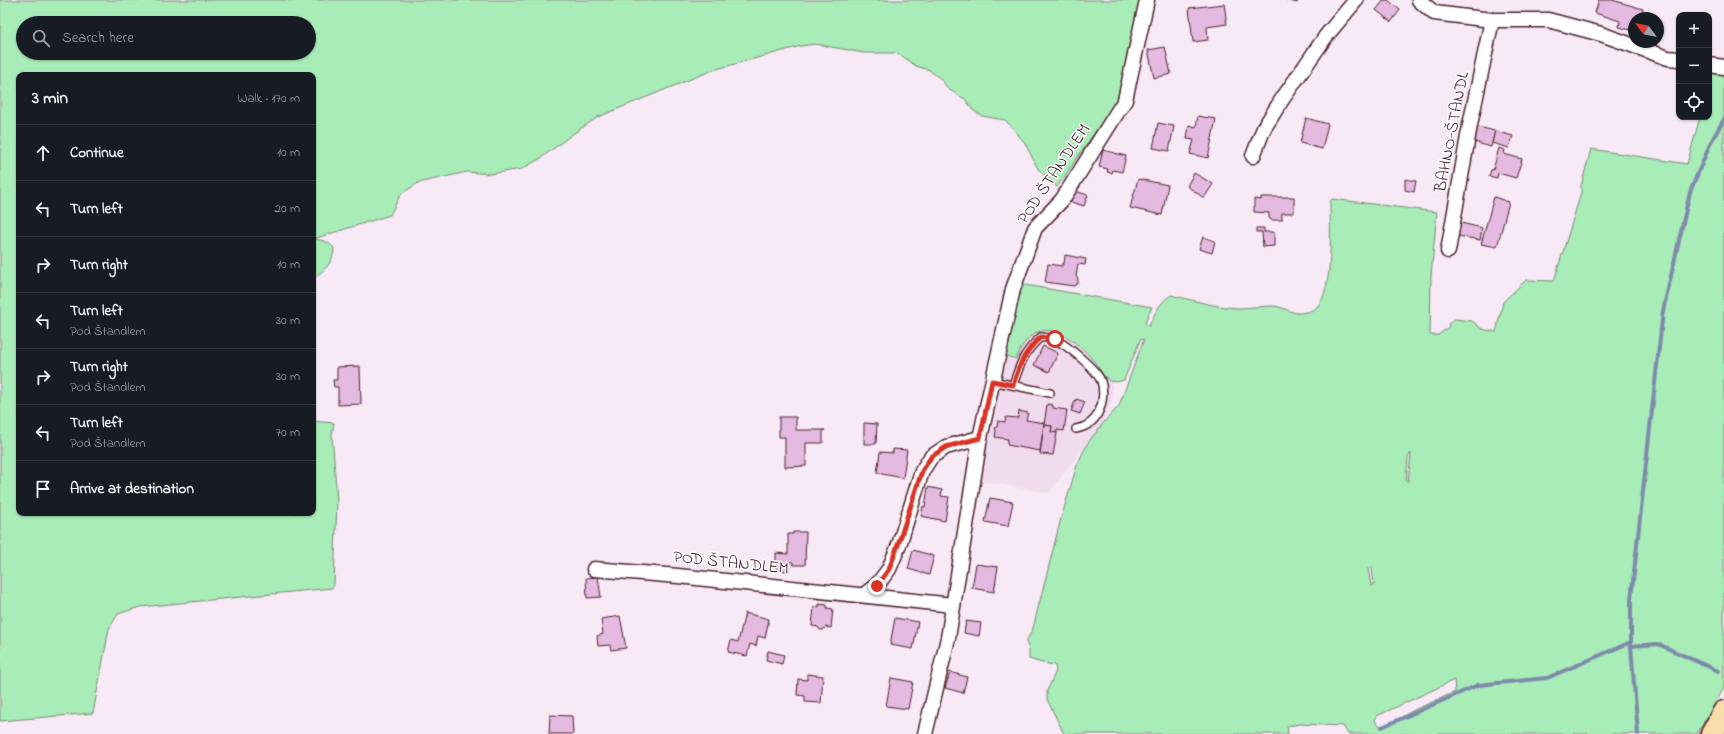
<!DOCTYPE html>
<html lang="en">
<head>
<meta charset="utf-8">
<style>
  body { margin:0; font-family:"Indie Flower",sans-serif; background:#242831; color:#f1f3f6 }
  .controls { position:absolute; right:12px; top:12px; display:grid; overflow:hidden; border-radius:8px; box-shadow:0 1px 3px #0004 }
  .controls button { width:36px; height:36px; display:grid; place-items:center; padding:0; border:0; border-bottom:1px solid #363941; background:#171b24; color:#f1f3f6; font:20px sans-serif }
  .compass { position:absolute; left:1628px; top:12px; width:36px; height:36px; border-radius:50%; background:#171b24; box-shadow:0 1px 3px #0004; rotate:302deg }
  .stop { position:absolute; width:12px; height:12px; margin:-9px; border:3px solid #d93025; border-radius:50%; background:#fff }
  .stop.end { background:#d93025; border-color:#fff; box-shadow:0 1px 4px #0008 }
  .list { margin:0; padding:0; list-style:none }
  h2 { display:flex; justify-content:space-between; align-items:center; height:52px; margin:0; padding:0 16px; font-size:17px }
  h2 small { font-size:13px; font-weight:400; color:#9ea1a6 }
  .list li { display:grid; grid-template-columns:26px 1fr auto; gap:12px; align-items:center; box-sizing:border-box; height:56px; padding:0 16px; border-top:1px solid #363941 }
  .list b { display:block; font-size:15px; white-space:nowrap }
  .list p { margin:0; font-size:13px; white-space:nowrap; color:#9ea1a6 }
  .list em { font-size:13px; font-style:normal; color:#9ea1a6 }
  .icon { flex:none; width:22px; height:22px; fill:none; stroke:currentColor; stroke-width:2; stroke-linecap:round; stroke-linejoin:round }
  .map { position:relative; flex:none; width:1724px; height:734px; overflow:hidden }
  .search { position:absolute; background:#171b24; box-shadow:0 1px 3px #0004; left:16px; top:16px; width:300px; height:44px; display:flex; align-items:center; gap:10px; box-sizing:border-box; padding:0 14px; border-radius:22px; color:#9ea1a6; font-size:15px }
  .panel { position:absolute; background:#171b24; box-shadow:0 1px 3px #0004; left:16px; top:72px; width:300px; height:444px; border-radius:8px }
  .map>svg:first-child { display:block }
  .built { fill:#f1dcef }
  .green { fill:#a8ecb8; stroke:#798672; fill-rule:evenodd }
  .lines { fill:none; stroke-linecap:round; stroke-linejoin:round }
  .stream { stroke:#7e8aaa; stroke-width:4 }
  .building { fill:#e4bae0; stroke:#4a1f2b }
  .lane-casing { stroke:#4a1f2b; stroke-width:10 }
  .street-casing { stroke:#4a1f2b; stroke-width:17 }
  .highway-casing { stroke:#4a1f2b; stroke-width:25 }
  .lane { stroke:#fff; stroke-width:7 }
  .street { stroke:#fff; stroke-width:14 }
  .highway { stroke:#faddab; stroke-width:22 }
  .route { stroke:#d93025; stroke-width:5 }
  .labels { text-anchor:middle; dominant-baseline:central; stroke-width:3; stroke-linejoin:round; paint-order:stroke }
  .street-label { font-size:17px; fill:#4a1f2b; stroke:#fff }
</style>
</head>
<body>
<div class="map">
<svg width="1724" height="734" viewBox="0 0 1724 734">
  <rect width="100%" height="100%" fill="#f7eaf6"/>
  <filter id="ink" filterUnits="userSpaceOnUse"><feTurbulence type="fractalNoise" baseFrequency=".025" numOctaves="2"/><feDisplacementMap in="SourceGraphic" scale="8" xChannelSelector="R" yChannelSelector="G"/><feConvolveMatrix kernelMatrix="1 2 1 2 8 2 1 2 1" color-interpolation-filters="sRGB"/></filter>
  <g filter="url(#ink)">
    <!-- built -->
    <path class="built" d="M1047,330L1058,332L1079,346L1092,359L1103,375L1111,381L1113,387L1112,400L1108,411L1103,422L1049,493L979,481L1006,356L1016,359L1023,345L1030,337L1040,331Z"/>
    <!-- green -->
    <g class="green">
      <path d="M0,0H1141L1125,89L1057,187L1038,169L1025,143L1008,123L1005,120L982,116L974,111L965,99L948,89L942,80L929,70L916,66L902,56L895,53H864L815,44L801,46L713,70L598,117L574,133L541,158L522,169L490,174L467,172L418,183L401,194L390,215L313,239V75H19V513H313V421L334,423L332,434L337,500L334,585L332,588L140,607L118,614L109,629L93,713L0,721ZM23,23H309V53H23Z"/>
      <path d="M1712,72L1724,73V688L1697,734H1348L1343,726L1300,724L1287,726L1288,734H1064L1047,699V691L1056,671L1055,665L1042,663L1029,659V650L1026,642L1033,628L1060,522L1077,465L1087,444L1104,422L1119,406L1144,339L1140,340L1124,380L1117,382L1109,381C1102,374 1098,366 1092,359C1075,339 1043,314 1023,345C1020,349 1018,355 1016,359L1006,356L1020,284L1152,307L1145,323L1149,326C1155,313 1159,303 1171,295C1192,300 1215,307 1237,308C1250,308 1261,306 1274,306C1285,307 1294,316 1306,312C1309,312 1315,309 1317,307C1334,289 1330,227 1330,202L1332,199L1437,212L1431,276L1430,335H1438L1448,328L1449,323L1455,319L1472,321L1482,329L1496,332L1503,302L1526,280L1554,281L1581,193V186L1591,149L1687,164L1700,117H1709V83ZM1411,453L1408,481H1406L1408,457ZM1372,567L1374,585L1371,586L1368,568ZM1454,680L1455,692L1416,709L1391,723L1382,726L1377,724L1375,720L1377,716Z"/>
      <path d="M313,239C322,240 328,241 334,248C334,263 324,270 313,279Z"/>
    </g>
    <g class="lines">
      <!-- stream -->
      <g class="stream">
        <path d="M1631,646L1658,644L1718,671"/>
        <path d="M1382,727L1478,685L1547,678L1631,642"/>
        <path d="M1638,734L1631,646V599L1663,311L1690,192L1711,142L1724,119"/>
      </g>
    </g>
    <!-- building -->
    <g class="building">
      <path d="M1286,0H1298L1297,3Z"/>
      <path d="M1384,0H1388L1400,10L1391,22L1376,10Z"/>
      <path d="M1599,0H1612L1643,9L1641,18H1634V31L1619,27L1620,21L1595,13Z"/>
      <path d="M1224,4L1227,24L1207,27L1208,40L1193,42L1189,8Z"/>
      <path d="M1165,47L1171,74L1154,78L1148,50Z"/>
      <path d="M1198,116L1216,119L1208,158L1190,154L1194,140L1187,139L1189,125L1196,127Z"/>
      <path d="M1306,118L1328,124L1322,149L1300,143Z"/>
      <path d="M1158,123L1174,126L1169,151L1153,148Z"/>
      <path d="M1474,126L1495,131L1491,147L1470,141Z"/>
      <path d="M1495,131L1513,136L1509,148L1492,143Z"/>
      <path d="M1499,148L1505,150L1504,154L1522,159L1516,178L1498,173L1497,178L1489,176L1491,170H1493Z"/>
      <path d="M1103,150L1126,156L1122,172L1113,170L1112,173L1107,172L1108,169L1099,167Z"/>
      <path d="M1194,173L1213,184L1204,198L1187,186Z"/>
      <path d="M1138,179L1168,185L1162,215L1130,208Z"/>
      <path d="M1405,179L1416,181L1414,192L1405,190Z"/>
      <path d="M1072,190L1088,195L1084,206L1068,201Z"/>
      <path d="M1261,197H1294V213H1282V220H1271L1269,218V213L1254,212V199L1261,200Z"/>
      <path d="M1494,197L1509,202L1497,247L1481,244Z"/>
      <path d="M1461,223L1482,228L1480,240L1458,236Z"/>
      <path d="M1256,228H1264V232H1274V246L1263,247L1262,232H1256Z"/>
      <path d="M1203,237L1215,241L1212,253L1199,249Z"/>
      <path d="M1065,255L1086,259L1085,265L1078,264L1076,276L1078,279V283L1074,286L1045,282L1048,264L1062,266V263L1064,264Z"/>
      <path d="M1043,346L1058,353L1049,372L1034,365Z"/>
      <path d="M360,366L361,404L338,405V387H334L333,380H337V367Z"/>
      <path d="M1076,399L1085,402L1080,414L1071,411Z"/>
      <path d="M1047,404L1053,405V408L1067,410L1064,431L1057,430V433L1051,432L1052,426L1044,425Z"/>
      <path d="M1019,411L1028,413L1026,420L1044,423L1040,451L1007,445L1008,439L995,437L996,431L995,428L997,427L998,421L1005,422L1006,417L1018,418Z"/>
      <path d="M779,417H796V430H825L823,431V443H806V466L785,467V437H779Z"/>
      <path d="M864,423L877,424L876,444H864Z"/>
      <path d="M1044,425L1052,426L1051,432L1057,433L1053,455L1040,454Z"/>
      <path d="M893,449L907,450L903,478L877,473L880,452L893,453Z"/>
      <path d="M928,487L942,490L941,496L949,497L945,521L921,516L923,506L925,507Z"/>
      <path d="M990,498L1013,502L1008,526L985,522Z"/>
      <path d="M793,532H806L805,565H793V562H789V571L776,570V553L788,554V534H793Z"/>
      <path d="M913,550L934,556L929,575L908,569Z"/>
      <path d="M976,564L998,567L994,592L972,588Z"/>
      <path d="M598,577L601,597L587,598L586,578Z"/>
      <path d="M819,604L827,605V608L833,609L831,628L826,627L823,630H820L818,627L812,626L814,607H819Z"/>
      <path d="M745,613L769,619L765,638L758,636L756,646L750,644L747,656L728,652L731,640L738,642Z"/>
      <path d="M620,616L626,648L611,650L610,645L598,646L597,636L603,634L601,619Z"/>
      <path d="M895,618L918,622L913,649L890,645Z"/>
      <path d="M966,621L981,623L979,636L964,633Z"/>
      <path d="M768,651L784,655L782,664L766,660Z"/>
      <path d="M950,672L967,677L963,693L945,688Z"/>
      <path d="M807,674L823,676L821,703L805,702V696L797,695L798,679L807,680Z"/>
      <path d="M891,678L913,682L908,709L886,706Z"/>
      <path d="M550,715L572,716L573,734H549Z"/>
    </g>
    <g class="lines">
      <defs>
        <g id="lane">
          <path d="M992,381L1050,393"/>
          <path d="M1013,385C1020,365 1024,351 1041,337C1046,338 1052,338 1056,340C1068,346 1096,369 1101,381C1104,390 1103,403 1099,411C1095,421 1087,427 1076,429"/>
        </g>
        <g id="street">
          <path d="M1419,0L1434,13L1492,20H1548L1601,34L1668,58L1679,59"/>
          <path d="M1709,65L1724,67"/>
          <path d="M1253,156L1264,128L1281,101L1326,36L1356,0"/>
          <path d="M1448,251L1470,125L1492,20"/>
          <path d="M594,569L678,576L953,605"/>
          <path d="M864,595L877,585L889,569L899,545L922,471L931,457L946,447L980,438"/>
          <path d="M925,734L948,638L980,438L1013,289L1035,228L1062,200L1125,100L1147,0"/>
        </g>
        <path id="highway" d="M1712,734L1724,712"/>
      </defs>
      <!-- lane casing -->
      <use href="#lane" class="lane-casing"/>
      <!-- street casing -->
      <use href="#street" class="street-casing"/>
      <!-- highway casing -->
      <use href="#highway" class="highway-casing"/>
      <!-- lane -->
      <use href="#lane" class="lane"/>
      <!-- street -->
      <use href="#street" class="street"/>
      <!-- highway -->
      <use href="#highway" class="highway"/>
    </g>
  </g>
  <g class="lines" filter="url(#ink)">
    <!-- route -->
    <path class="route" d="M877,586L889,569L898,545L922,471L931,457L946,447L980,438L992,381L1013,385C1019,366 1025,350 1041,337L1055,339"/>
  </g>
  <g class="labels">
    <!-- street labels -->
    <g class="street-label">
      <text transform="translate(1452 132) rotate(-79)">BAHNO-ŠTANDL</text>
      <text transform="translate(1054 174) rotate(-56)">POD ŠTANDLEM</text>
      <text transform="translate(731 563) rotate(6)">POD ŠTANDLEM</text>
    </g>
  </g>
</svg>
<div class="controls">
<button>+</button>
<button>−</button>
<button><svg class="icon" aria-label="locate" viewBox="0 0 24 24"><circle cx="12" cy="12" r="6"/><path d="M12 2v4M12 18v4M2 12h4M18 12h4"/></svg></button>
</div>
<svg class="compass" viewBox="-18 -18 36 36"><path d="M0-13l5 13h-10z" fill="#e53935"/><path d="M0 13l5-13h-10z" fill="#9ea1a6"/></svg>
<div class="stop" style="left:1055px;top:339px"></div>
<div class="stop end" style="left:877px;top:586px"></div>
<div class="search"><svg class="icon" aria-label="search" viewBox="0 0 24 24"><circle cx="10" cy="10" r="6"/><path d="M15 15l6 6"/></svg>Search here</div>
<section class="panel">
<h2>3 min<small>Walk · 170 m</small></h2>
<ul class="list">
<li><svg class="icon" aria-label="ahead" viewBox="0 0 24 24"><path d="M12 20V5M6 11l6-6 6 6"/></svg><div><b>Continue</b></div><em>10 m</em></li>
<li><svg class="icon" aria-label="left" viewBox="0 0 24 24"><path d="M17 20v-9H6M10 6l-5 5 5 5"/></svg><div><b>Turn left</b></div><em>20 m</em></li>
<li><svg class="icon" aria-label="right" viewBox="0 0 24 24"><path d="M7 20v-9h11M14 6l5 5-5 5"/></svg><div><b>Turn right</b></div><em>10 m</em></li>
<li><svg class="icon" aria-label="left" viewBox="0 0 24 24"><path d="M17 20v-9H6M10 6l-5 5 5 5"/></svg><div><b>Turn left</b><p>Pod Štandlem</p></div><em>30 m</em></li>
<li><svg class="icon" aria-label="right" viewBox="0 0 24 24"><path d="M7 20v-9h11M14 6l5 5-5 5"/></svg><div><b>Turn right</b><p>Pod Štandlem</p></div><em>30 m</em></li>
<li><svg class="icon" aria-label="left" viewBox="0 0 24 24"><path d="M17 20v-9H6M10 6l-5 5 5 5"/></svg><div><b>Turn left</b><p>Pod Štandlem</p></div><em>70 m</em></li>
<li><svg class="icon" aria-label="arrive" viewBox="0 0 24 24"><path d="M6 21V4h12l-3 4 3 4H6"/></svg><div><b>Arrive at destination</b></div></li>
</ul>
</section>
</div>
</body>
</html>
